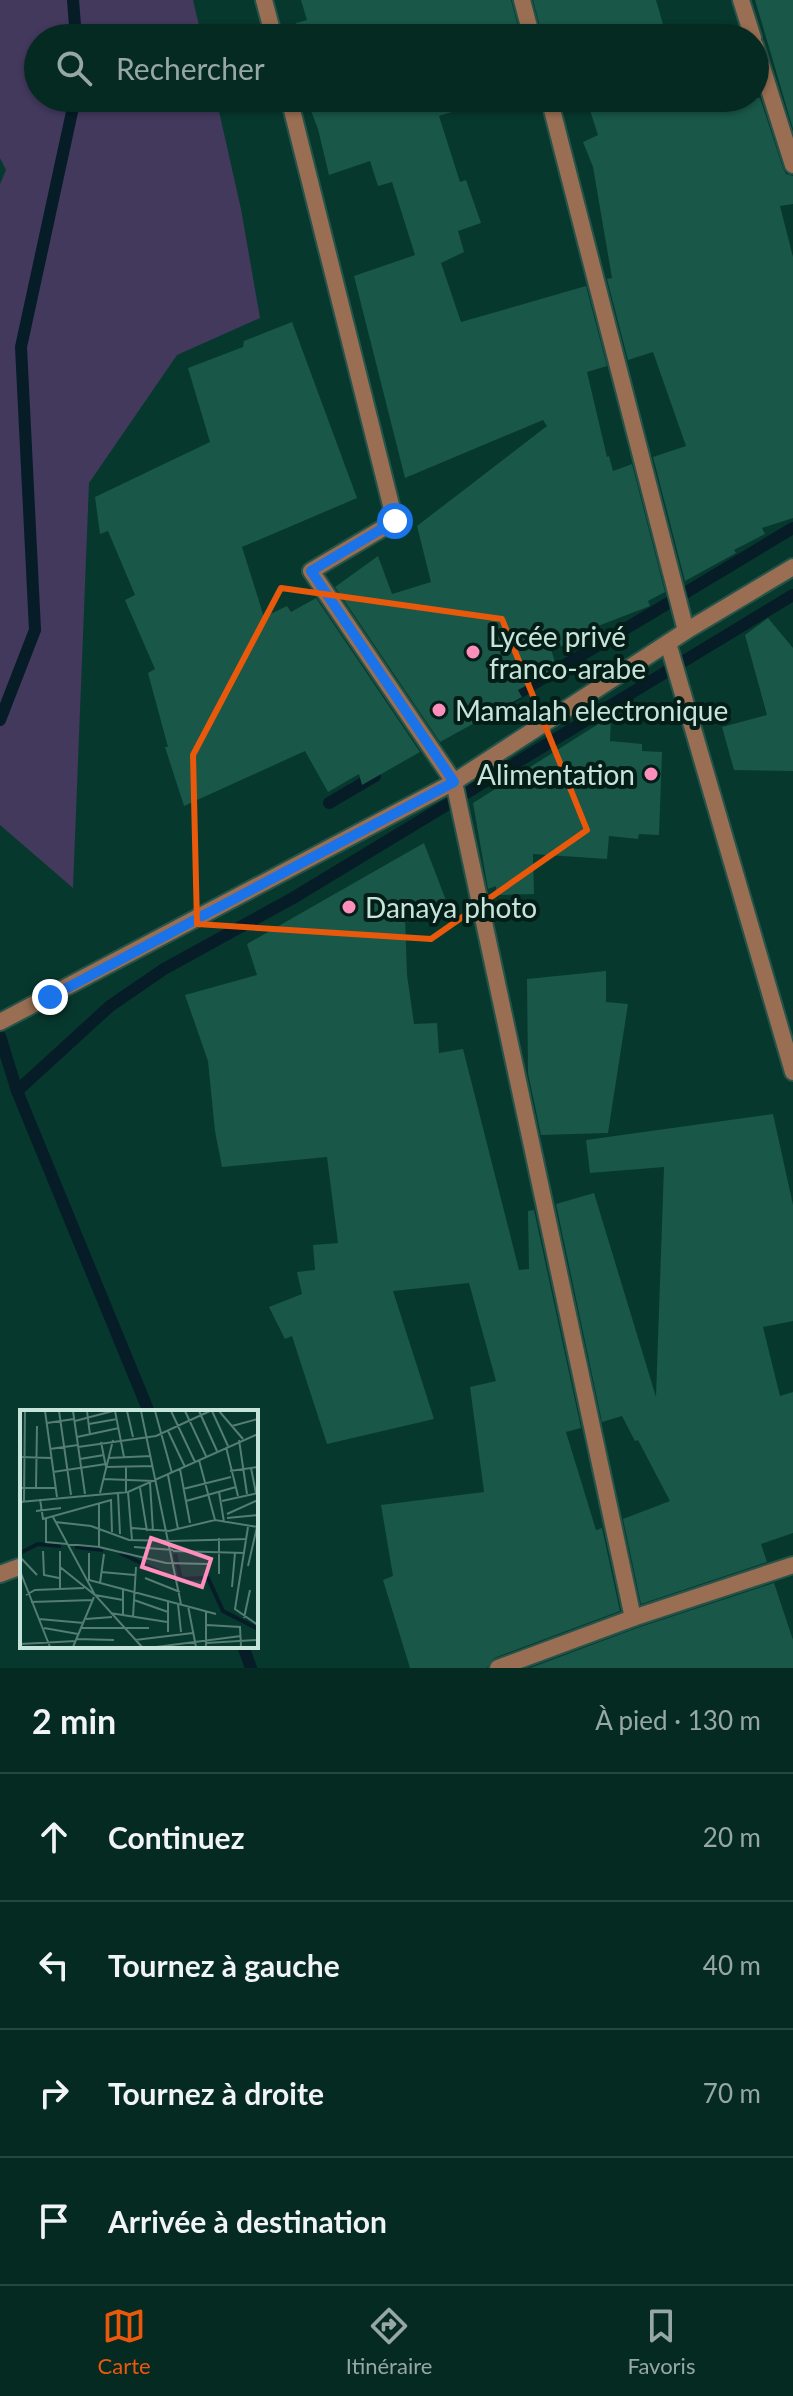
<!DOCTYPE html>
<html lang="fr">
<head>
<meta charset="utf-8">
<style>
  body { margin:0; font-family:Lato,sans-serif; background:#13362f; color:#f1f3f6 }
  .stop { position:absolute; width:24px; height:24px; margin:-18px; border:6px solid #1a73e8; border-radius:50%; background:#fff }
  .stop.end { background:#1a73e8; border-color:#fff; box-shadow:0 2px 8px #0008 }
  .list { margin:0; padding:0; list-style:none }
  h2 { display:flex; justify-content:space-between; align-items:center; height:104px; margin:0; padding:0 32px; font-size:34px }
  h2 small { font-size:26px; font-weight:400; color:#97a7a5 }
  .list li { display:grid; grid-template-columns:52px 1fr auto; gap:24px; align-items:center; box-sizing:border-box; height:128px; padding:0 32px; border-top:2px solid #264640 }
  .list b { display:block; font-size:30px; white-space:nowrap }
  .list em { font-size:26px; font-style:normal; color:#97a7a5 }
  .icon { flex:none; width:44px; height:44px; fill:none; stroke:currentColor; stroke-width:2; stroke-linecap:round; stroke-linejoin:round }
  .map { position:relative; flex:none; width:793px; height:1668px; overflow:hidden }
  .search { position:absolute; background:#052a22; box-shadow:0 2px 6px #0004; left:24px; right:24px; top:24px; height:88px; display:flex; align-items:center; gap:20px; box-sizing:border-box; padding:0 28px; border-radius:44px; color:#97a7a5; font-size:30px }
  .sheet { height:616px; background:#052a22 }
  nav { display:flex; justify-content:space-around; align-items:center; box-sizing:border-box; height:112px; border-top:2px solid #264640; background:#052a22; font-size:22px; color:#97a7a5 }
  nav a { display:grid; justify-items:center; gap:4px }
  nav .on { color:#ea580c }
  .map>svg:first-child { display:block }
  .green { fill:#42395d }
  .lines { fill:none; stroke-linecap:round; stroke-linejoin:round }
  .stream { stroke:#061c27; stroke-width:12 }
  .building { fill:#195749 }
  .street-casing { stroke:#26544a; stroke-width:20 }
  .street { stroke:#996e52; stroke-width:16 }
  .route { stroke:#1a73e8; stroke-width:10 }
  .marked { fill:none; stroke:#e8590c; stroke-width:6; stroke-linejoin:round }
  .poi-dot { fill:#fe8ebc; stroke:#041d17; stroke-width:3 }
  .labels { text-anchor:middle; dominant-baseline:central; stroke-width:8; stroke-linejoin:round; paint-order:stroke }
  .poi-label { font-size:28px; fill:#c7e4db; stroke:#041d17; text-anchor:start }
  .inset-river { fill:none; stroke:#061c27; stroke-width:4 }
  .inset-road { fill:none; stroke:#547d73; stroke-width:2 }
  .view { fill:#fe8ebc; fill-opacity:0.15; stroke:#fe8ebc; stroke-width:4 }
  .inset-edge { fill:none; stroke:#c7e4db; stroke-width:4 }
</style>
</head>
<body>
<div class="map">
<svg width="793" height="1668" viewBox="0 0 793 1668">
  <rect width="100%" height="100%" fill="#07382e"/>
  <!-- green -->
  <path class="green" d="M0,0H193L202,38H38V98H216L241,209L260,318L177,355L89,483L73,888L0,825V184L6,170L0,158Z"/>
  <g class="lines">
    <!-- stream -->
    <g class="stream">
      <path d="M73,0L76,38"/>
      <path d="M505,701L793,528"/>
      <path d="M0,720L35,630L21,347L75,98"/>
      <path d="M329,803L375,776"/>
      <path d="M0,1036L17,1091L149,1412"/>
      <path d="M17,1091L110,1006L164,969L293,898L793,595"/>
      <path d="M243,1646L251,1668"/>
    </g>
  </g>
  <!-- building -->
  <g class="building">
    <path d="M301,0H511L521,38H299L296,23L307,20Z"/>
    <path d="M533,0H656L667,38H543Z"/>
    <path d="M755,0H793V98H790H793V129Z"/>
    <path d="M306,98H497L439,116L460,182L466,180L481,223L458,231L464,252L441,263L461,322L586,286L607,366L587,372L607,457L609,456L613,471L632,464L665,592L648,601L650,606L598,626L600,635L551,649L557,669L518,690L522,697L440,742L335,587L378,556L392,594L431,582L417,526L547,426L543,420L405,478L354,276L415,255L392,182L378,186L370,161L329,175L318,129Z"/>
    <path d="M586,98H760L783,168L786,174L793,176V204L780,206L793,257V518L762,528L765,534L734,550L736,553L685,581L653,457L686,446L653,352L628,360L607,279L612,278L593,167L583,142L598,135Z"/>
    <path d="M292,322L357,498L242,547L264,617L287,606L291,612L316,598L420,752L362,785L359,774L328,792L305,751L184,806L165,747H168L148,673L155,669L125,600L135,595L108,531L100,534L95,497L210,442L188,368L243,347L244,341Z"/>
    <path d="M768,618L793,648V771L734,770L722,727L767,715L745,635Z"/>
    <path d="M611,716L610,741L642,744V751L662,752L659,835L639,834L638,839L609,836L607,859L533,854L534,894L496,895V886L488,889L473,803Z"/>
    <path d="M424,843L447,903L405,918L407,975L414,1024L437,1023L439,1053L463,1049L519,1270L529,1269L528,1211L534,1210L581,1428L566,1432L596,1530L602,1528L620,1611L494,1658L487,1668H410L383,1580L393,1576L381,1505L484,1492L470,1387L496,1381L469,1283L393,1291L434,1419L327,1444L292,1336L285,1339L269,1307L302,1294L297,1272L315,1270L313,1245L338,1243L327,1157L222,1167L215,1131L208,1061L185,995L257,975L247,944Z"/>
    <path d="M606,971V1002L628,1004L608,1133L541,1135L528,1073L527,979Z"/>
    <path d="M773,1114L793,1205V1321L763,1327L780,1396L793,1392V1533L761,1544L767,1562L641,1604L623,1519L670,1501L638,1440L635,1441L622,1416L602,1422L556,1204L594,1193L656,1397L664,1167L590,1173L586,1140Z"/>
    <path d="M774,1583L793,1640V1668H530L637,1628Z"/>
  </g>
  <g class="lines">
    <defs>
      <g id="street">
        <path d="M264,0L274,38"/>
        <path d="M522,0L532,38"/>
        <path d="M741,0L753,38"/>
        <path d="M755,45L793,165"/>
        <path d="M289,98L395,521L311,571L454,782L633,1618"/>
        <path d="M549,98L686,631"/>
        <path d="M668,643L793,1072"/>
        <path d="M0,1022L454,782L686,631L793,567"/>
        <path d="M0,1574L19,1567"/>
        <path d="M498,1668L633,1618L793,1565"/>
      </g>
    </defs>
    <!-- street casing -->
    <use href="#street" class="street-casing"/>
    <!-- street -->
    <use href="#street" class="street"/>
  </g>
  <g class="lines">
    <!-- route -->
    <path class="route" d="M50,997L454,782L311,571L395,521"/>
  </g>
  <!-- marked area -->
  <path class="marked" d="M281,588L502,619L587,830L431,939L197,924L193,755Z"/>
  <!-- markers -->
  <g class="poi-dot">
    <circle cx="473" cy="652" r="8"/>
    <circle cx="439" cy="710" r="8"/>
    <circle cx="651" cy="774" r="8"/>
    <circle cx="349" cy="907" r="8"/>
  </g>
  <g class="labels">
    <!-- poi labels -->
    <g class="poi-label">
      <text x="489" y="636">Lycée privé<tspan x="489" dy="32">franco-arabe</tspan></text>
      <text x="455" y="710">Mamalah electronique</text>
      <text x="635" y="774" text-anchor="end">Alimentation</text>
      <text x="365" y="907">Danaya photo</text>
    </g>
  </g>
  <!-- overview -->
  <g transform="translate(20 1410)">
    <rect width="238" height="238" fill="#07382e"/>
    <path class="inset-river" d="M55,137L83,140M0,143L18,134L41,136M100,143L155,169L188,168L203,201L238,219M155,144L161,169"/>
    <path class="inset-road" d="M25,1L37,87M39,1L51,85M53,1L65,84M67,1L70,25M95,1L104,47M107,1L113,27M121,1L161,194M135,1L152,63M151,1L175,52M165,1L186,46M179,1L197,41M192,1L208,36M199,1L223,29M55,11L93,1M27,13L54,9M69,14L97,9M212,16L238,9M148,21L165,57M57,27L99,18M219,30L227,84M81,32L86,57L133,56M58,37L136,26L190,1M206,37L218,86M30,39L58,35M0,47L31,48M88,48L131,46M60,49L84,45M179,50L195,110M106,57V83M231,58L236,83M160,59L170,113M210,61L238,57M33,62L86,54M148,65L158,119M83,69L134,71M130,73L133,121M0,78H35M16,78L17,16M120,78L127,121M163,79L211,67M108,82L112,130M199,82L204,112M80,83L93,30M98,83L100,124M20,89L23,109L91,90L92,122M166,91L216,77M202,91L238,83M0,92L108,82L238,24M4,92L5,1M16,101L41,98M207,104L238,90M33,107L75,185L122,237M26,108V132L79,137V94M207,108L238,105M35,112L71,116L109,130L151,131M228,117L215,199L238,215M112,118L149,121L195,110L238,117M199,128V164M151,131L227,129M79,137L146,153L188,154M114,137L153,140M23,141L24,165L39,168M153,141L225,143M69,143V170L196,204M0,147L17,165M228,156L237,117M40,157L75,185L103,190M0,161L30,237M81,162L115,165M125,168L160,182M80,173L84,144M212,177L215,143M40,178V141M103,178V205M6,185L15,180L64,178M114,190L148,202M11,192L73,190M158,194L161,222M168,196L176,237M186,201V237M90,203L147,212M113,207L116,157M224,208L230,180M19,209L64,213M66,209L92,207M187,215L220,217L221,237M24,218L58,224M62,218H129M148,222V192M56,229L94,230M115,230L173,223M186,233L238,230M0,234L56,231M53,237L74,187M136,237L221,226"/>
    <path class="view" d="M131,128L191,149L182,177L122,157Z"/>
    <rect width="238" height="238" class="inset-edge"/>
  </g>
</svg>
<div class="stop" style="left:395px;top:521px"></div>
<div class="stop end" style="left:50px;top:997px"></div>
<div class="search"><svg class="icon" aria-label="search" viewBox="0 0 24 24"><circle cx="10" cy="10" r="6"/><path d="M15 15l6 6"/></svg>Rechercher</div>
</div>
<section class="sheet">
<h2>2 min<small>À pied · 130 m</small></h2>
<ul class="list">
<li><svg class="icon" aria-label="ahead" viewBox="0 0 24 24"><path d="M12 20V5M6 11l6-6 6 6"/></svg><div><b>Continuez</b></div><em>20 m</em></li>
<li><svg class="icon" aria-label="left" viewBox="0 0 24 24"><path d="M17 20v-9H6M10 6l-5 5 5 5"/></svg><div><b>Tournez à gauche</b></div><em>40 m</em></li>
<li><svg class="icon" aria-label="right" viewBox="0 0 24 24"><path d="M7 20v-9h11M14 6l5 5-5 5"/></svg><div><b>Tournez à droite</b></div><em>70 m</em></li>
<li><svg class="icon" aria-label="arrive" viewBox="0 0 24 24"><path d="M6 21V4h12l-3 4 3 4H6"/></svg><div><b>Arrivée à destination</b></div></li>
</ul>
</section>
<nav>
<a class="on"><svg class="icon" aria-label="map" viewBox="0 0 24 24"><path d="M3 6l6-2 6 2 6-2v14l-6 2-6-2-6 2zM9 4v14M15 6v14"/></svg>Carte</a>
<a><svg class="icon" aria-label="directions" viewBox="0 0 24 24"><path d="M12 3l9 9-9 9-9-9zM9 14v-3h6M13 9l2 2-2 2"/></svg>Itinéraire</a>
<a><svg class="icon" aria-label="saved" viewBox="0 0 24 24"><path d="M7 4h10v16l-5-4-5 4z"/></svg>Favoris</a>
</nav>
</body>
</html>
